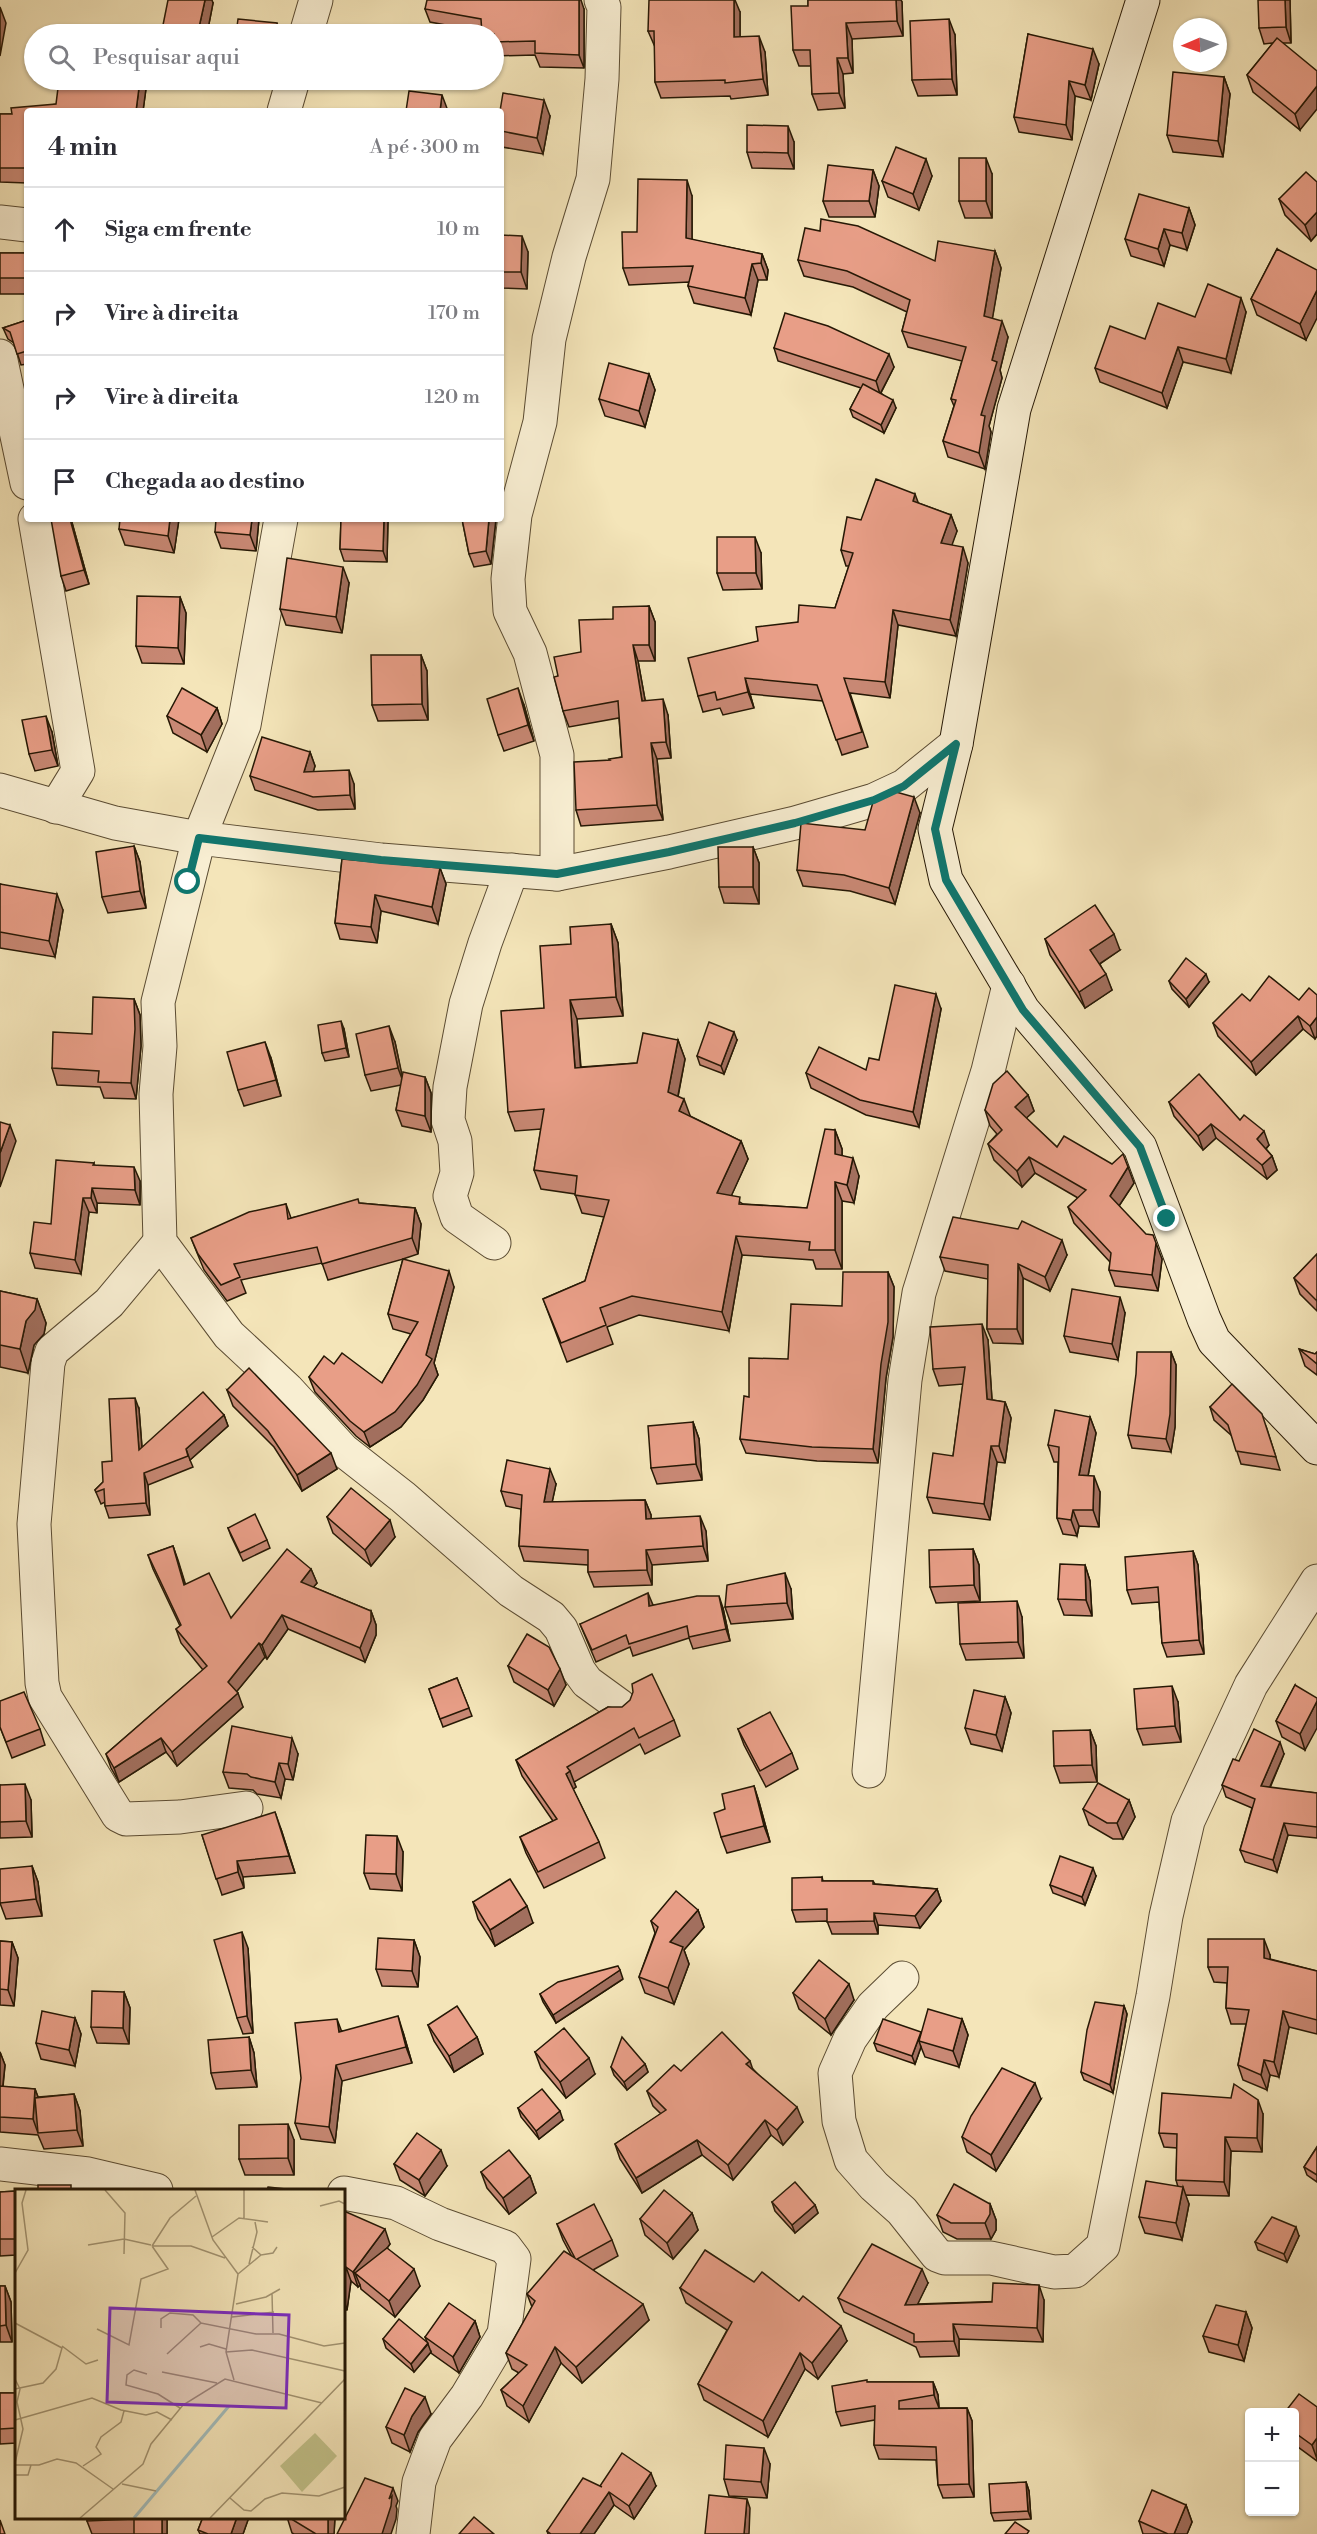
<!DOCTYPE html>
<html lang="pt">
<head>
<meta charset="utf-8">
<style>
  body { margin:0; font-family:"Libre Bodoni",serif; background:#f2f2f3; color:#2b2b33 }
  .controls { position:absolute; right:18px; bottom:18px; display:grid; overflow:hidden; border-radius:6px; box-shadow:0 2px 4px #0004 }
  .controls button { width:54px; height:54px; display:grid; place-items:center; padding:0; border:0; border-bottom:2px solid #e1e1e2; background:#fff; color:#2b2b33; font:30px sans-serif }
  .compass { position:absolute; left:1173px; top:18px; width:54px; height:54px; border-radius:50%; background:#fff; box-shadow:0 2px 4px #0004; rotate:268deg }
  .stop { position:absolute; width:18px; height:18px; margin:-14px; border:4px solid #0f766e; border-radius:50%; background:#fff }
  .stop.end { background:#0f766e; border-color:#fff; box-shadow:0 2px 6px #0008 }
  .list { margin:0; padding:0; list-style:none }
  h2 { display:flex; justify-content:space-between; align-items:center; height:78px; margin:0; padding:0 24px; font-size:26px }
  h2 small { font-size:20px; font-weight:400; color:#7c7c81 }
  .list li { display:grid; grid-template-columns:39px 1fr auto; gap:18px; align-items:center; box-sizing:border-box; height:84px; padding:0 24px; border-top:2px solid #e1e1e2 }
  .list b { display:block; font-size:22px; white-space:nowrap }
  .list em { font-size:20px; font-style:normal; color:#7c7c81 }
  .icon { flex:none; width:33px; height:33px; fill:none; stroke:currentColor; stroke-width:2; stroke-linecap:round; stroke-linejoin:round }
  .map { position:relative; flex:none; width:1317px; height:2534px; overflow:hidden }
  .search { position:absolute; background:#fff; box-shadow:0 2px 4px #0004; left:24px; top:24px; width:480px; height:66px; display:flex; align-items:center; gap:15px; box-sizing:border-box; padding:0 21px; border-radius:33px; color:#7c7c81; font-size:22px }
  .panel { position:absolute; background:#fff; box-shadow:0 2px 4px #0004; left:24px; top:108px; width:480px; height:414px; border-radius:6px }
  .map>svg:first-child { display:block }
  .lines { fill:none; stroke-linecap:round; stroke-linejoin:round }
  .street-casing { stroke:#5a4b32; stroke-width:35 }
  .secondary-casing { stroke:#261805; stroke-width:35 }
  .street { stroke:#f8eed2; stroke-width:33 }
  .secondary { stroke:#f8eed2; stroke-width:33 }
  .wall { fill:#c88874; stroke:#261805; stroke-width:1.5 }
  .shaded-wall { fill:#a26f5e; stroke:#261805; stroke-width:1.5 }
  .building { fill:#e89e87; stroke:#261805; stroke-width:1.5 }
  .route { stroke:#0f766e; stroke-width:8 }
  .inset-river { fill:none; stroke:#a2bcbb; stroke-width:3 }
  .inset-road { fill:none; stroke:#a29371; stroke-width:1.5 }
  .view { fill:#7b2cbf; fill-opacity:0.15; stroke:#7b2cbf; stroke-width:3 }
  .inset-edge { fill:none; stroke:#261805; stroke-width:3 }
</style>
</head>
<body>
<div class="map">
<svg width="1317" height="2534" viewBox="0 0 1317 2534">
  <rect width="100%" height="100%" fill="#f4e5b9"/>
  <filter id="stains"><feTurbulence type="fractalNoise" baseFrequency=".00333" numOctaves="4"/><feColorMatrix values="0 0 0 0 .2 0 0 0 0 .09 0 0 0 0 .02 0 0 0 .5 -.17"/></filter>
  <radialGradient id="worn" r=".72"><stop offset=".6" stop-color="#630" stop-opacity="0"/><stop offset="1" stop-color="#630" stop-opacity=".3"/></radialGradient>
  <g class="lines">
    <defs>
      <g id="street">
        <path d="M306,34L316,0"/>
        <path d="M284,111L293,80"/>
        <path d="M0,222L27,225"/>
        <path d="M0,356L27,483"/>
        <path d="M35,519L78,771L56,807"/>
        <path d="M281,519L244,725L199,838L158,1002L160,1046L156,1094L160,1242L229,1335L287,1389L343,1450L403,1497L511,1591L551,1617L561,1629L579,1671L587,1682L620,1706"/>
        <path d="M0,790L115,823L199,838L381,860L557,874L669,852L795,823L874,800L904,786L956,744"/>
        <path d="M557,874V755L530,653L510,611L508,579L515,515L540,422L549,339L569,257L593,179L602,79L604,7L601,0"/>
        <path d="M160,1242L109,1303L52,1351L48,1363L34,1524L42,1683L45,1697L118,1815L126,1819L180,1817L246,1808"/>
        <path d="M494,1243L457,1217L450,1196L457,1173L455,1141L448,1120L450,1087L466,1004L485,943L512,870"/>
        <path d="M869,1771L905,1380L919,1293L988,1071L1009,985"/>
        <path d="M902,1978L873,2006L850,2039L835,2073L839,2121L851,2160L874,2186L902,2211L937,2255L945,2258H991L1054,2272L1075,2271L1103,2246L1153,1996L1166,1916L1188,1821L1251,1685L1317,1581"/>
        <path d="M0,2164L88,2174L156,2190"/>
        <path d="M344,2193L396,2203L440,2224L505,2247L514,2259L504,2334L467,2396L435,2439L419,2482L413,2534"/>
      </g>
      <path id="secondary" d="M1143,0L1014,409L956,744L935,829L946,880L1023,1010L1140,1147L1204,1319L1214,1341L1317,1448"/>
    </defs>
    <!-- street casing -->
    <use href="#street" class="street-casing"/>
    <!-- secondary casing -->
    <use href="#secondary" class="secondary-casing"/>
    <!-- street -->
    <use href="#street" class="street"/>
    <!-- secondary -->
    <use href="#secondary" class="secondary"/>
  </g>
  <!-- wall -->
  <g class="wall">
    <path d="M808,0H901L902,2L903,36L852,39L853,73L843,74L845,108L818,110L812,94L811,66H799L793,50L808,6Z"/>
    <path d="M1290,0L1291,43H1283L1300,130L1253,92L1247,75L1273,43L1264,44L1259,28Z"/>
    <path d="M213,3L207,34H166L163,25Z"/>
    <path d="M425,9H584V68L540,67L535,55L494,56V34L430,22Z"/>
    <path d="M740,12V37L765,52L768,95L731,99L730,96L661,98L655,82V47L648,31Z"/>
    <path d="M1028,34L1099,64L1091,100L1075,96L1072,140L1019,132L1014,117Z"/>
    <path d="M955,35L957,95L918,96L912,80Z"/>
    <path d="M1224,77L1230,94L1223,157L1173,152L1167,135Z"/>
    <path d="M147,81L143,111H27V183L0,182V114H12L56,104Z"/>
    <path d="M550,116L543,154L502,147L501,143V131Z"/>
    <path d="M794,142V169L752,168L747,152Z"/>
    <path d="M873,170L879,186L875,217H829L823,201Z"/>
    <path d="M992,174V218H965L959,201Z"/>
    <path d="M932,176L919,210L888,197L882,181Z"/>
    <path d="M1317,182V234L1311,241L1285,215L1279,199Z"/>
    <path d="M692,196V240L762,254L768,270L767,280H758L751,315L694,303L688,286L689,282L629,285L623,268L637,232Z"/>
    <path d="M1189,208L1195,225L1187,250L1170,245L1164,266L1131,256L1125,239Z"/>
    <path d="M501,235L528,252L527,289L501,288Z"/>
    <path d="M1277,249L1306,340L1257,315L1251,299Z"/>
    <path d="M995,251L1001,268L992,319L1008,337L1000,370L1002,378L989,426L991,432L985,469L948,457L943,441L954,406L951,399L962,361L908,347L902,331L907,312L853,287L804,276L798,260L935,261Z"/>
    <rect x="0" y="253" width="27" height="41"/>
    <path d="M1246,312L1231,373L1183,362L1167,408L1100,382L1095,368L1145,339L1195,317Z"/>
    <path d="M27,320V364L21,365L14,343L8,339L3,328Z"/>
    <path d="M774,348L894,367L881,393L896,408L884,433L853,417L850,409L861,388L778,361Z"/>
    <path d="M649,374L655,390L645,427L605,416L599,399Z"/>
    <path d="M918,503L951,515L957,531L951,545L968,563L956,636L898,625L890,698L850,693L868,747L842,755L823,701L750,694L754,708L723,715L720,708L703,712L698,696L758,641L798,622L835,608L849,566H846L841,550L861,520Z"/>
    <path d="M71,519L89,584L66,591L61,576Z"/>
    <path d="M179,519L174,553L125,545L119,529Z"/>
    <path d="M259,519L256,551L221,548L215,532Z"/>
    <path d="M341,519H388L387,562L344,561L340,549Z"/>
    <path d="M462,519H496L491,564L474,567L469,554Z"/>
    <path d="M761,553L762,589L723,590L717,573Z"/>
    <path d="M349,583L342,633L286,625L280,609Z"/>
    <path d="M180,597L186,613L184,664L142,663L136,646Z"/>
    <path d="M649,606L655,622V661H638L645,700L668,715L671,758L657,759L663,820L581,826L576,810L610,760L622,757L619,718L569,727L563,711L558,676L613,619Z"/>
    <path d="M421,655L427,671L428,720L378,721L372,705Z"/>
    <path d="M524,705L534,741L504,751L498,735Z"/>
    <path d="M217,708L222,724L207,752L173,733L167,716Z"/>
    <path d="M52,732L58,766L35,771L29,754Z"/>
    <path d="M310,752L315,766L313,772L354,784L355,809L318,810L255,790L250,776Z"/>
    <path d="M920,813L895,904L850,891L803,886L797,870L865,830Z"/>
    <path d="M134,846L140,862L146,908L108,913L102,897Z"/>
    <path d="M753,847L759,863V904L724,903L719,887Z"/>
    <path d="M342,859L440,868L446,884L438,924L381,911L377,943L340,939L335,923Z"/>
    <path d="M0,884L63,910L55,957L0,948Z"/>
    <path d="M611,924L618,943L623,1016L577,1019L581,1067L637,1063L678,1040L685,1059L678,1097L690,1116L741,1141L748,1159L731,1196L743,1204L807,1208L835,1130L842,1149V1155L859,1176L854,1203L842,1201V1269H816L813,1260L742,1255L729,1331L639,1315L607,1327L613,1344L567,1362L543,1299L585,1281L604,1217L582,1213L575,1194L541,1189L534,1170L541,1129L515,1131L508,1112L544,1008L571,944Z"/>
    <path d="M1045,939L1120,950L1100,964L1112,990L1085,1008L1050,955Z"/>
    <path d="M1169,981L1209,982L1189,1007L1172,989Z"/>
    <path d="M1317,995V1036L1315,1039L1303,1029L1256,1075L1218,1036L1213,1023L1250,1001L1299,1000Z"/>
    <path d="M134,999L140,1015L141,1046L136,1099L104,1098L100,1087L57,1085L52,1068L92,1034Z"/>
    <path d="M941,1009L919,1127L866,1115L811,1088L806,1073L866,1070Z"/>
    <path d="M344,1029L349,1057L325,1061L322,1053Z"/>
    <path d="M737,1040L724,1074L700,1065L697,1056Z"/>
    <path d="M395,1042L402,1077H425L431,1093V1132L402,1126L396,1110L401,1085L371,1091L365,1075Z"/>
    <path d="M271,1058L281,1096L244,1106L238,1090Z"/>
    <path d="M1028,1095L1034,1111L1026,1118L1057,1147L1134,1183L1119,1206L1162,1259L1158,1291L1115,1286L1109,1270L1110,1262L1074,1223L1068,1207L1078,1198L1035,1173L1022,1187L994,1160L988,1144L997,1134L990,1126L985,1110Z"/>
    <path d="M1169,1102L1240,1120L1269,1145L1266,1149L1272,1156L1277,1170L1267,1179L1216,1138L1203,1150L1174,1116Z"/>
    <path d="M94,1163V1165L140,1181V1205L97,1203V1213L89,1212L81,1274L35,1268L30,1253L51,1224Z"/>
    <path d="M359,1203L415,1208L421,1224L418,1254L403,1259L454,1287L434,1363L438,1375L423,1400L401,1427L370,1447L356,1436L315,1392L309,1377L334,1364L382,1383L411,1334L393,1329L388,1314L403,1259L328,1280L322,1263L241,1280L246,1293L227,1301L204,1270L191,1238L286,1204L291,1218Z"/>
    <path d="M1317,1254V1311L1300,1294L1294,1278Z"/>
    <path d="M1067,1255L1050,1291L1023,1278V1344L993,1343L987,1329L988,1279L945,1271L940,1257Z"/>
    <path d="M888,1272L894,1287L893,1337L886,1378L878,1463L817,1461L746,1453L740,1439L749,1397L842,1306Z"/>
    <path d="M0,1291L37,1299L46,1323L44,1334L34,1345L28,1373L0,1367Z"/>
    <path d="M1125,1313L1118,1360L1070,1352L1064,1336Z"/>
    <path d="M988,1340L992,1400L1005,1402L1011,1418L1005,1463L997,1462L990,1520L933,1513L927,1497L953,1456L963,1384L939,1386L933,1369Z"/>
    <path d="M1299,1349L1315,1354L1317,1352V1375L1305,1366Z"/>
    <path d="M1171,1352L1176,1365L1175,1427L1171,1452L1132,1448L1128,1435Z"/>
    <path d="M227,1390L337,1469L302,1491L274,1447L233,1406Z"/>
    <path d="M1210,1407L1266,1426L1280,1470L1241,1464L1232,1436L1214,1420Z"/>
    <path d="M139,1409L142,1447L224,1415L228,1426L190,1460L193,1467L148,1485L150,1515L109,1518L105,1506V1502L101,1504L95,1490L103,1482L112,1461Z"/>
    <path d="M1090,1417L1096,1433L1088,1476L1100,1492L1099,1527L1079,1526L1077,1536L1063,1534L1057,1518L1058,1462H1054L1048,1445Z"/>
    <path d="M693,1422L699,1439L702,1480L657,1484L651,1468Z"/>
    <path d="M556,1484L552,1502L645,1500L651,1515V1519L706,1531L708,1561L652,1565V1585L594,1587L588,1572V1565L524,1561L519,1546L521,1509L506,1506L501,1491Z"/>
    <path d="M327,1517L395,1537L371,1566L333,1533Z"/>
    <path d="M228,1528L267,1540L270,1548L243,1561L231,1536Z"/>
    <path d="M173,1546L185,1584L231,1618L311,1569L317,1583L313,1587L371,1611L376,1625V1635L365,1662L288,1629L267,1659L265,1657L236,1692L243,1707L177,1766L166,1752L119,1782L111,1768L106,1754L203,1670L181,1643L176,1629L180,1626L153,1569L148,1555Z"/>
    <path d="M973,1549L979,1565L980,1601L936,1603L930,1587Z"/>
    <path d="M1193,1551L1198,1565L1204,1654L1167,1657L1162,1643L1159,1602L1132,1604L1127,1590Z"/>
    <path d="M1085,1565L1090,1581L1092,1616L1064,1615L1058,1599Z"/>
    <path d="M791,1589L793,1619L731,1624L725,1607Z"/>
    <path d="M653,1605L723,1608L730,1641L693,1649L689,1638L633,1656L630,1647L596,1662L580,1624Z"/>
    <path d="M1022,1617L1024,1658L966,1660L960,1644Z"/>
    <path d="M508,1666L566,1685L554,1706L514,1682Z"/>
    <path d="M457,1678L472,1716L443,1727L429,1689Z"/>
    <path d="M1295,1685L1305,1750L1282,1737L1276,1721Z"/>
    <path d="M1005,1697L1011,1713L1002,1751L971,1744L965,1728Z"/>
    <path d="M1178,1702L1181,1742L1143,1745L1137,1729Z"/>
    <path d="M608,1707L674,1720L680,1736L645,1754L640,1744L574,1782L576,1787L573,1789L599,1842L605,1858L544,1888L526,1853L520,1837L553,1821L522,1776L516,1760Z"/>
    <path d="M0,1727L40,1729L45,1745L12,1758Z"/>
    <path d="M738,1729L792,1753L798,1769L766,1787L744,1745Z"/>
    <path d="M1090,1730L1096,1746L1097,1782L1060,1783L1054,1766Z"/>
    <path d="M298,1754L293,1780L285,1779L281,1798L257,1794L253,1790L229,1788L223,1772Z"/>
    <path d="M1284,1754L1270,1788L1317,1793V1838L1288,1835L1277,1872L1245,1862L1240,1850L1252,1808L1226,1797L1222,1785L1239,1761Z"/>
    <path d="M0,1785L31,1800L32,1837L0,1838Z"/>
    <path d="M754,1786L759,1802L770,1842L727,1853L721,1837L725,1809Z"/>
    <path d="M1129,1800L1135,1817L1123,1839H1113L1089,1825L1083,1809Z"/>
    <path d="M281,1829L295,1873L243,1877L244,1888L222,1895L202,1835Z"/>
    <path d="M403,1852L402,1891L370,1889L364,1873Z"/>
    <path d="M32,1866L38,1882L42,1916L6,1919L0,1903Z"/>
    <path d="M1096,1876L1085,1905L1053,1893L1050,1885Z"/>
    <path d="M822,1877L823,1881H873L875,1884L937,1889L941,1901L920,1928L878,1925V1934H832L827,1921L796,1922L792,1910Z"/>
    <path d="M473,1902L533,1923L495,1946L478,1919Z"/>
    <path d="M698,1910L704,1927L684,1950L689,1964L674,2004L645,1993L639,1977L655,1933L651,1921Z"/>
    <path d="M414,1940L420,1957L418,1987L382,1986L376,1969Z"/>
    <path d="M0,1941L12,1942L18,1958L14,2006L0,2005Z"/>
    <path d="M248,1948L253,2033L243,2034L237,2018Z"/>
    <path d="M1270,1955V1959L1317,1971V2034L1289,2027L1279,2077L1270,2075L1267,2090L1243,2080L1238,2065L1246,2024H1231L1226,2008L1227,1983L1214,1982L1208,1967Z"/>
    <path d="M623,1979L556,2023L543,2002L540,1994Z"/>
    <path d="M124,1992L130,2008L129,2044L97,2043L91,2027Z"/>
    <path d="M793,1993L854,2000L831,2035L799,2009Z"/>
    <path d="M1124,2006L1127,2014L1113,2093L1084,2080L1081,2072Z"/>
    <path d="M75,2018L81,2034L75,2066L41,2059L36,2043Z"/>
    <path d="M962,2019L968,2035L959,2067L925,2057L921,2047L915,2064L877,2051L874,2043L921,2032Z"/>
    <path d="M428,2025L477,2037L483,2054L454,2072L434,2041Z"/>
    <path d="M342,2031L403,2032L412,2063L342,2081L335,2143L301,2139L295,2123Z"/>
    <path d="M249,2037L254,2053L257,2087L216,2089L211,2073Z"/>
    <path d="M0,2052L5,2065L3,2087L35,2089L38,2097L74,2094L80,2111L83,2146L44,2149L38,2135L0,2132Z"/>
    <path d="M535,2052L595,2074L566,2098L541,2068Z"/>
    <path d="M645,2064L648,2072L627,2090L614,2075L611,2067Z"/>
    <path d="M753,2069L803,2122L783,2145L771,2135L733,2180L702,2155L642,2193L620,2159L615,2144L661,2114L653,2106L647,2091L681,2071Z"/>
    <path d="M1041,2099L996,2171L967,2152L962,2137Z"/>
    <path d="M518,2108L563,2120L539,2139L521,2117Z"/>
    <path d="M1263,2114L1262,2152L1231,2151L1229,2196L1185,2195L1189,2204L1182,2240L1145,2233L1139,2217L1178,2187L1176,2180L1177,2148L1164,2147L1159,2133Z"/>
    <path d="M294,2140V2175H245L239,2159Z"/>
    <path d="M1317,2147V2182L1307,2175L1304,2167Z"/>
    <path d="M394,2164L447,2166L425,2196L400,2180Z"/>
    <path d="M481,2172L530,2176L536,2193L509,2214L487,2188Z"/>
    <path d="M16,2191V2255L0,2256V2192Z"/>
    <path d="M772,2202L815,2205L818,2213L795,2233L775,2211Z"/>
    <path d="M990,2204L996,2220V2230L991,2239H957L943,2232L937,2215Z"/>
    <path d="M344,2211L390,2244L387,2248L420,2286L395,2317L361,2289L360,2285L358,2287L351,2281L347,2310H344Z"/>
    <path d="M692,2213L698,2230L673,2259L645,2235L640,2219Z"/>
    <path d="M557,2224L612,2240L618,2256L593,2270L649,2320L582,2383L561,2363L529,2422L507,2406L501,2390L519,2373L512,2369L506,2353L532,2307L527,2294L571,2255L563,2240Z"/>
    <path d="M1299,2236L1287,2262L1258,2250L1255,2242Z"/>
    <path d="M928,2283L917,2304L1044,2300L1043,2342L959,2339V2356L920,2357L916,2347L844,2312L838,2298Z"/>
    <path d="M0,2286H5L11,2302L12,2342H0Z"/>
    <path d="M680,2288L847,2341L818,2379L805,2369L768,2437L704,2400L698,2384L727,2330L686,2303Z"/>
    <path d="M1246,2312L1252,2328L1244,2361L1209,2352L1203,2336Z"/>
    <path d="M475,2321L480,2337L459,2373L431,2353V2352L414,2372L386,2348L383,2339L427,2342L425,2337Z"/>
    <path d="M867,2382H933L938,2395L939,2408H967L972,2421L974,2497L943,2498L938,2485L936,2460L879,2459L874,2445L875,2420L841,2426L836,2412Z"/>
    <path d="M0,2393H16V2443L0,2444Z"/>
    <path d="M1317,2407V2461L1294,2444V2412Z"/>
    <path d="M431,2414L418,2432L410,2452L392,2443L386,2427Z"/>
    <path d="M770,2464L767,2498L729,2496L724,2479Z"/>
    <path d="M1026,2482L1029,2491L1031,2519L994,2521L991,2513Z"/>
    <path d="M600,2486H656L634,2519L614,2505L594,2534H548L547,2531Z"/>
    <path d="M1186,2505L1192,2522L1187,2534H1143L1139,2521Z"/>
    <path d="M87,2517H167V2534H92L87,2521Z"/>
    <path d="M203,2517H249L243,2534H200L198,2530Z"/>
    <path d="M287,2517H335L334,2534H294L292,2533Z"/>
  </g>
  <!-- shaded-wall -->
  <g class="shaded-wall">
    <path d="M205,0H212L213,3L207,34H199L198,32Z"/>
    <path d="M579,0H581L584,9V68L579,55Z"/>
    <path d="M734,0H735L740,12V53L734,37Z"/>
    <path d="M896,0H901L902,2L903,36L897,21Z"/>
    <path d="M1285,0H1290L1291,43L1286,27Z"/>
    <path d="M0,7L6,23L0,56Z"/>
    <path d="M949,19L955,35L957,95L952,79Z"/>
    <path d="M277,23L281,34H276Z"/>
    <path d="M846,23L852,39L853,73L848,58Z"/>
    <path d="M759,36L765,52L768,95L763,79Z"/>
    <path d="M1093,49L1099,64L1091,100L1085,85Z"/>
    <path d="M837,58L843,74L845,108L839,93Z"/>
    <path d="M1224,77L1230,94L1223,157L1218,141Z"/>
    <path d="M140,80H146L147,81L143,111H136Z"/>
    <path d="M1069,81L1075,96L1072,140L1066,125Z"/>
    <path d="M1317,86V109L1300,130L1295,114Z"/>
    <path d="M442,95L448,111H440Z"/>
    <path d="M544,100L550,116L543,154L537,138Z"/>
    <path d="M788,126L794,142V169L788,153Z"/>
    <path d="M986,158L992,174V218L986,201Z"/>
    <path d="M926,159L932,176L919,210L913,194Z"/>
    <path d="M873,170L879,186L875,217L869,201Z"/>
    <path d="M687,180L692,196V255L686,238Z"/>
    <path d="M1189,208L1195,225L1187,250L1182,233Z"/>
    <path d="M1317,212V234L1311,241L1305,225Z"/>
    <path d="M1164,229L1170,245L1164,266L1158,249Z"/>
    <path d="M522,236L528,252L527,289L521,272Z"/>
    <path d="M995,251L1001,268L990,333L984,316Z"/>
    <path d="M762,254L768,270L767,280L761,263Z"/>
    <path d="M752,264L758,280L751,315L745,298Z"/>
    <path d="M1317,290V318L1306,340L1300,324Z"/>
    <path d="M1241,298L1246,312L1231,373L1226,359Z"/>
    <path d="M1002,321L1008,337L1000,370L1002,378L989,426L991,432L985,469L979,453L981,415L992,360Z"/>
    <path d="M1178,347L1183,362L1167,408L1162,393Z"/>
    <path d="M889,354L894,367L880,394L876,381Z"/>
    <path d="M649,374L655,390L645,427L639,411Z"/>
    <path d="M893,400L896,408L884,433L881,425Z"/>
    <path d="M915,494L921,510L913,501Z"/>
    <path d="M951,515L957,531L947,559L941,543Z"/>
    <path d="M70,519H71L89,584L84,570Z"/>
    <path d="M170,519H179L174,553L168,536Z"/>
    <path d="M252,519H259L256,551L250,535Z"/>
    <path d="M384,519H388L387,562L383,551Z"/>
    <path d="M489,519H496L491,564L486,551Z"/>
    <path d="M755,537L761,553L762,589L756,573Z"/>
    <path d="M963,547L968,563L956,636L950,620Z"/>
    <path d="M343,567L349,583L342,633L336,617Z"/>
    <path d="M180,597L186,613L184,664L178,648Z"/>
    <path d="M649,606L655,622V661L649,645Z"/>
    <path d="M893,610L898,625L890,698L885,682Z"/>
    <path d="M633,645L638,661L648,716L642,701Z"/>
    <path d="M421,655L427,671L428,720L422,704Z"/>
    <path d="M745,678L750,694L754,708L748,692Z"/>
    <path d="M518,688L524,705L534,741L528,725Z"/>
    <path d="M663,699L668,715L671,758L666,742Z"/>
    <path d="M217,708L222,724L207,752L201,735Z"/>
    <path d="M46,716L52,732L58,766L52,750Z"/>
    <path d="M651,743L657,759L663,820L657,805Z"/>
    <path d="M310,752L315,766L309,786L304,772Z"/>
    <path d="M349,770L354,784L355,809L350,795Z"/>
    <path d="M914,797L920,813L895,904L889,888Z"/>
    <path d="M134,846L140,862L146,908L140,891Z"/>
    <path d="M753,847L759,863V904L753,887Z"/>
    <path d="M440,868L446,884L438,924L432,907Z"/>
    <path d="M57,894L63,910L55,957L49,941Z"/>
    <path d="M375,895L381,911L377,943L371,927Z"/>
    <path d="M611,924L618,943L623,1016L616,997Z"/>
    <path d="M1114,934L1120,950L1096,966L1090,950Z"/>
    <path d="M1106,974L1112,990L1085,1008L1079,992Z"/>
    <path d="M1206,974L1209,982L1189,1007L1186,999Z"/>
    <path d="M936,994L941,1009L919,1127L913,1112Z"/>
    <path d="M134,999L140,1015L141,1046L136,1099L131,1083Z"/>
    <path d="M570,1000L577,1019L582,1087L575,1068Z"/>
    <path d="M1298,1016L1303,1029L1256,1075L1251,1062Z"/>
    <path d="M1317,1017V1036L1315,1039L1310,1026Z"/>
    <path d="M341,1021L344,1029L349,1057L346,1048Z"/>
    <path d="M389,1026L395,1042L404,1084L398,1068Z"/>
    <path d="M734,1032L737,1040L724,1074L721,1066Z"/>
    <path d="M678,1040L685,1059L675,1111L668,1092Z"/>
    <path d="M265,1042L271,1058L281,1096L276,1080Z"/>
    <path d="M425,1077L431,1093V1132L425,1116Z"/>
    <path d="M1028,1095L1034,1111L1021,1123L1015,1107Z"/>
    <path d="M684,1099L691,1118L679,1111Z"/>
    <path d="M1211,1124L1216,1138L1203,1150L1198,1136Z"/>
    <path d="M10,1125L16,1141L0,1187V1153Z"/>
    <path d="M835,1130L842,1149V1173L835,1154Z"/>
    <path d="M1264,1131L1269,1145L1262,1153L1257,1139Z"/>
    <path d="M741,1141L748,1159L724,1212L717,1193Z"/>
    <path d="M1272,1156L1277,1170L1267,1179L1262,1165Z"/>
    <path d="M1029,1157L1035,1173L1022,1187L1017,1171Z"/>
    <path d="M853,1158L859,1176L854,1203L847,1185Z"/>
    <path d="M134,1167L140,1181V1205L135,1190Z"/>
    <path d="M1128,1167L1134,1183L1115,1212L1110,1196Z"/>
    <path d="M835,1182L842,1201V1269L835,1250Z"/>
    <path d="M92,1188L97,1203V1213L91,1198Z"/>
    <path d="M83,1198L89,1212L81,1274L75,1260Z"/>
    <path d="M415,1208L421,1224L418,1254L412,1238Z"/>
    <path d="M736,1236L742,1255L729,1331L722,1312Z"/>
    <path d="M1062,1240L1067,1255L1050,1291L1045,1277Z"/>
    <path d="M1156,1243L1162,1259L1158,1291L1152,1275Z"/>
    <path d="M1018,1264L1023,1278V1344L1017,1329Z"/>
    <path d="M449,1271L454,1287L434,1363L438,1375L423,1400L401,1427L370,1447L364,1432L426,1355Z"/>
    <path d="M888,1272L894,1287L893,1337L886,1378L878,1463L873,1449Z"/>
    <path d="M1120,1297L1125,1313L1118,1360L1112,1344Z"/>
    <path d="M37,1299L46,1323L44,1334L34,1345L28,1373L20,1349L26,1321Z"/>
    <path d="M982,1324L988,1340L993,1415L987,1399Z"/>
    <path d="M1171,1352L1176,1365L1175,1427L1171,1452L1166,1439Z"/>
    <path d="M135,1398L139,1409L143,1462L139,1450Z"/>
    <path d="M1005,1402L1011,1418L1005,1463L999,1446Z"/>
    <path d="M224,1415L228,1426L190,1460L186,1449Z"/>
    <path d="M1090,1417L1096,1433L1085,1492L1079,1475Z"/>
    <path d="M693,1422L699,1439L702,1480L696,1464Z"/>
    <path d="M991,1446L997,1462L990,1520L984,1504Z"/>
    <path d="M331,1453L337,1469L302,1491L297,1475Z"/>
    <path d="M550,1469L556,1484L549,1517L544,1502Z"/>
    <path d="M144,1473L148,1485L150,1515L146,1503Z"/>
    <path d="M1094,1476L1100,1492L1099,1527L1093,1510Z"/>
    <path d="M645,1500L651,1515V1534L646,1519Z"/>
    <path d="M1073,1510L1079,1526L1077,1536L1071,1520Z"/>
    <path d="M700,1516L706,1531L708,1561L703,1546Z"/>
    <path d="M390,1520L395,1537L371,1566L365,1550Z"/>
    <path d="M173,1546L178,1560L190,1599L184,1585Z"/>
    <path d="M973,1549L979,1565L980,1601L974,1585Z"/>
    <path d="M646,1550L652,1565V1585L647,1570Z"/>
    <path d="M1193,1551L1198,1565L1204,1654L1199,1640Z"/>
    <path d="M1085,1565L1090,1581L1092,1616L1086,1600Z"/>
    <path d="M311,1569L317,1583L306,1596L301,1582Z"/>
    <path d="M785,1573L791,1589L793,1619L787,1603Z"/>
    <path d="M648,1593L653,1605V1618L649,1606Z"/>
    <path d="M719,1596L723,1608L730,1641L726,1629Z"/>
    <path d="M1017,1601L1022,1617L1024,1658L1018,1642Z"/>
    <path d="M371,1611L376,1625V1635L365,1662L360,1648Z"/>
    <path d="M282,1615L288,1629L267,1659L262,1645Z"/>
    <path d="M259,1643L265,1657L233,1696L228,1682Z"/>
    <path d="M560,1669L566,1685L554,1706L548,1690Z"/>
    <path d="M1172,1686L1178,1702L1181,1742L1175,1726Z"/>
    <path d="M238,1693L243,1707L177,1766L172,1752Z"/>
    <path d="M1005,1697L1011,1713L1002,1751L996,1735Z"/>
    <path d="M1317,1701V1728L1305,1750L1300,1734Z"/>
    <path d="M1090,1730L1096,1746L1097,1782L1092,1765Z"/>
    <path d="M161,1738L166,1752L119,1782L114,1768Z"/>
    <path d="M292,1738L298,1754L293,1780L288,1764Z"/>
    <path d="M1280,1742L1284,1754L1265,1798L1261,1786Z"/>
    <path d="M279,1763L285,1779L281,1798L275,1782Z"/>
    <path d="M570,1771L576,1787L572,1790L566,1774Z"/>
    <path d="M25,1784L31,1800L32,1837L26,1821Z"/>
    <path d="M754,1786L759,1802L770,1842L764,1826Z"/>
    <path d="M1129,1800L1135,1817L1123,1839L1117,1823Z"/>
    <path d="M275,1812L281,1829L295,1873L289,1856Z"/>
    <path d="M1284,1823L1288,1835L1277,1872L1273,1860Z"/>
    <path d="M397,1836L403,1852L402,1891L396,1874Z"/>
    <path d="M237,1861L243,1877L244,1888L238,1872Z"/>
    <path d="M32,1866L38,1882L42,1916L36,1899Z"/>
    <path d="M1093,1868L1096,1876L1085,1905L1082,1897Z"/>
    <path d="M937,1889L941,1901L920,1928L915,1916Z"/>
    <path d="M527,1906L533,1923L495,1946L490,1930Z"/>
    <path d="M698,1910L704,1927L684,1950L689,1964L674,2004L668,1988L670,1942Z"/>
    <path d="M874,1913L878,1925V1934L874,1921Z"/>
    <path d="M242,1932L248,1948L253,2033L247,2016Z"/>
    <path d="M1264,1939L1270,1955V1973L1264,1958Z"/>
    <path d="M414,1940L420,1957L418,1987L412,1971Z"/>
    <path d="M12,1942L18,1958L14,2006L8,1990Z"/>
    <path d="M620,1970L623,1979L556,2023L553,2015Z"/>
    <path d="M849,1984L854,2000L831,2035L825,2019Z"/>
    <path d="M124,1992L130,2008L129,2044L123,2028Z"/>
    <path d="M1124,2006L1127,2014L1113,2093L1110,2085Z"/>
    <path d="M1283,2011L1289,2027L1279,2077L1274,2062Z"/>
    <path d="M398,2016L403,2032L412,2063L406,2047Z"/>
    <path d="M75,2018L81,2034L75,2066L69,2050Z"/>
    <path d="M337,2019L343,2035L339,2032Z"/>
    <path d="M962,2019L968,2035L959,2067L953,2051Z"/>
    <path d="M921,2032L919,2041L921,2047L915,2064L912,2056Z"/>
    <path d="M249,2037L254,2053L257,2087L251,2070Z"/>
    <path d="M477,2037L483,2054L454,2072L449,2056Z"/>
    <path d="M0,2052L5,2065L1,2102L0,2099Z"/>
    <path d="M589,2058L595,2074L566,2098L560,2082Z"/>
    <path d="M1264,2060L1270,2075L1267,2090L1261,2075Z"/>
    <path d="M750,2061L755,2076L746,2064Z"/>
    <path d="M645,2064L648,2072L627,2090L624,2082Z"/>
    <path d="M336,2065L342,2081L335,2143L329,2127Z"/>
    <path d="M1035,2083L1041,2099L996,2171L991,2155Z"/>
    <path d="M35,2089L41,2105L38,2133L33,2119Z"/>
    <path d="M74,2094L80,2111L83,2146L77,2130Z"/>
    <path d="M1258,2100L1263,2114L1262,2152L1257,2138Z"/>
    <path d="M797,2107L803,2122L783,2145L777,2130Z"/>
    <path d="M560,2111L563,2120L539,2139L536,2131Z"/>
    <path d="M765,2120L771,2135L733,2180L728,2165Z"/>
    <path d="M288,2124L294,2140V2175L288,2158Z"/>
    <path d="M1225,2137L1231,2151L1229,2196L1224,2182Z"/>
    <path d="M697,2140L702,2155L642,2193L636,2178Z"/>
    <path d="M441,2150L447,2166L425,2196L419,2180Z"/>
    <path d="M530,2176L536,2193L509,2214L503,2198Z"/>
    <path d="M1183,2187L1189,2204L1182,2240L1176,2223Z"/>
    <path d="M990,2204L996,2220V2230L991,2239L985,2223Z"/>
    <path d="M815,2205L818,2213L795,2233L792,2225Z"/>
    <path d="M692,2213L698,2230L673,2259L667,2243Z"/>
    <path d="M1296,2227L1299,2236L1287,2262L1284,2254Z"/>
    <path d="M385,2229L390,2244L364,2280L355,2273L360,2285L358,2287L353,2272Z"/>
    <path d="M346,2267L351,2281L347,2310L344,2300V2283Z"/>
    <path d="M414,2269L420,2286L395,2317L389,2301Z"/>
    <path d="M922,2269L928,2283L910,2320L905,2305Z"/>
    <path d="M1039,2285L1044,2300L1043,2342L1037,2328Z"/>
    <path d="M5,2286L11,2302L12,2342L6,2325Z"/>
    <path d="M643,2304L649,2320L582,2383L576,2367Z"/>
    <path d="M1246,2312L1252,2328L1244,2361L1238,2345Z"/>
    <path d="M475,2321L480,2337L459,2373L453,2357Z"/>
    <path d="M953,2324L959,2339V2356L954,2341Z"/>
    <path d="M841,2326L847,2341L818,2379L812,2363Z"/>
    <path d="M428,2344L431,2352L414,2372L411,2364Z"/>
    <path d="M555,2347L561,2363L529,2422L523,2406Z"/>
    <path d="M800,2353L805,2369L768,2437L763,2421Z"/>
    <path d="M933,2382L938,2395L939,2408L934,2395Z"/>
    <path d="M425,2397L431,2414L418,2432L410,2452L404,2435L412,2416Z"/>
    <path d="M967,2408L972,2421L974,2497L969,2484Z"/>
    <path d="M1317,2438V2459L1312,2445Z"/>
    <path d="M764,2448L770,2464L767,2498L761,2482Z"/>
    <path d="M651,2473L656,2486L634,2519L629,2506Z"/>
    <path d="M1026,2482L1029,2491L1031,2519L1028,2511Z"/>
    <path d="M393,2488L398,2501L396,2506L397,2509L396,2519L391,2534H382L389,2499Z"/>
    <path d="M609,2492L614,2505L594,2534H580Z"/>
    <path d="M747,2499L750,2508L749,2534H744Z"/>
    <path d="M1186,2505L1192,2522L1187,2534H1174Z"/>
    <rect x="162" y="2517" width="5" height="17"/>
    <path d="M237,2517H249L243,2534H231Z"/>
    <path d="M328,2517H335L334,2534H328Z"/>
  </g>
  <!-- building -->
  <g class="building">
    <path d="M168,0H205L198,32L163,25Z"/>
    <path d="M427,0H579V55L535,53V41L494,42V34H482L481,19L425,9Z"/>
    <path d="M649,0H734V37L759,36L763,79L725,83V80L655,82L654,31H648Z"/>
    <path d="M808,0H896L897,21L846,23L848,58H837L839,93L812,94L810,50H793L791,6H808Z"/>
    <path d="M1258,0H1285L1286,27L1259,28Z"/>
    <path d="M238,19L277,23L276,34H236Z"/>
    <path d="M949,19L952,79L912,80L910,21Z"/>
    <path d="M1028,34L1093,49L1085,85L1069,81L1066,125L1014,117Z"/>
    <path d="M1277,38L1317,71V86L1295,114L1247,75Z"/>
    <path d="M1173,72L1224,77L1218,141L1167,135Z"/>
    <path d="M59,80H140L136,111H27V176H26V168H0V114H12L11,108L56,104Z"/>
    <path d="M409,91L442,95L440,111H406Z"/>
    <path d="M503,93L544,100L537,138L501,131V111H500Z"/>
    <path d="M747,125L788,126V153L747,152Z"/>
    <path d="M896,147L926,159L913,194L882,181Z"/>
    <rect x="959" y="158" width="27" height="43"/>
    <path d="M828,165L873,170L869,201H823Z"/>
    <path d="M1306,172L1317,182V212L1305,225L1279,199Z"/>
    <path d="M638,179L687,180L686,238L762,254L761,263L752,264L745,298L688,286L693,266L623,268L622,232H637Z"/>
    <path d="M1139,194L1189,208L1182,233L1164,229L1158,249L1125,239Z"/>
    <path d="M821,219L858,226L935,261L938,241L995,251L984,316L1002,321L992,360L997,362L981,415L985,416L979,453L943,441L956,400L951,399L966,347L902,331L910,300L847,271L798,260L805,228L820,231Z"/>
    <path d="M501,235L522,236L521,272H501Z"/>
    <path d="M1277,249L1317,270V290L1300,324L1251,299Z"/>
    <rect x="0" y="253" width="27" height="25"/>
    <path d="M1208,284L1241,298L1226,359L1178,347L1162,393L1095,368L1110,326L1145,339L1158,303L1195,317Z"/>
    <path d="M785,313L828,326L889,354L876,381L774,348Z"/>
    <path d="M27,320V351L17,354L10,332L3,328Z"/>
    <path d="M609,363L649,374L639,411L599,399Z"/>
    <path d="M863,384L893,400L881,425L850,409Z"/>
    <path d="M876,479L915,494L913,501L951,515L941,543L963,547L950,620L893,610L885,682L844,678L862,732L836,740L817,685L745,678L748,692L717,700L715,692L698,696L688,658L758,641L756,627L798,622L799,605L835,608L853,553L841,550L847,517L861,520Z"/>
    <path d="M51,519H70L84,570L61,576Z"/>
    <path d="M120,519H170L168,536L119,529Z"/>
    <path d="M216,519H252L250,535L215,532Z"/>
    <path d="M341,519H384L383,551L340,549Z"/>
    <path d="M462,519H489L486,551L469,554Z"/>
    <path d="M717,537H755L756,573H717Z"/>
    <path d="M287,558L343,567L336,617L280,609Z"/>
    <path d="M137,596L180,597L178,648L136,646Z"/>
    <path d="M649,606V645H633L642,701L663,699L666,742L651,743L657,805L576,810L574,762L610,760L609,759L622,757L618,701L563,711L554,677L558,676L554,657L581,652L579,620L613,619V607Z"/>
    <path d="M371,655H421L422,704L372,705Z"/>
    <path d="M182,688L217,708L201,735L167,716Z"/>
    <path d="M518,688L528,725L498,735L487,699Z"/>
    <path d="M46,716L52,750L29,754L22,720Z"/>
    <path d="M262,737L310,752L304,772L349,770L350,795L313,797L250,776Z"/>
    <path d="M896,792L914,797L889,888L844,875L797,870L801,823L865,830L873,802Z"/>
    <path d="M134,846L140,891L102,897L96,852Z"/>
    <path d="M718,847H753V887H719Z"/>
    <path d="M342,859L440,868L432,907L375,895L371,927L335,923Z"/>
    <path d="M0,884L57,894L49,941L0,932Z"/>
    <path d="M1095,905L1114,934L1090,950L1106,974L1079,992L1045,939Z"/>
    <path d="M611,924L616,997L570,1000L575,1068L637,1063L643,1033L678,1040L668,1092L684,1099L679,1111L741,1141L717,1193L740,1197L739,1204L807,1208L825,1129L835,1130V1154L853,1158L847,1185L835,1182V1250H809L810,1242L736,1236L722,1312L632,1296L600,1308L606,1325L561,1343L543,1299L585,1281L609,1200L575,1195L577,1176L534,1170L544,1109L508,1112L501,1011L544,1008L540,946L571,944L570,927Z"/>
    <path d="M1186,958L1206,974L1186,999L1169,981Z"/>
    <path d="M1269,976L1299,1000L1309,988L1317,995V1017L1310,1026L1298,1016L1251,1062L1213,1023L1242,994L1250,1001Z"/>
    <path d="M895,985L936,994L913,1112L860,1100L806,1073L819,1047L866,1070L869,1058L879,1060Z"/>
    <path d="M93,997L134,999L135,1029L131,1083L98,1082L99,1071L52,1068L53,1032L92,1034Z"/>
    <path d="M341,1021L346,1048L322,1053L318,1025Z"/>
    <path d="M709,1022L734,1032L721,1066L697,1056Z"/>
    <path d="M389,1026L398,1068L365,1075L356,1034Z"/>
    <path d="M265,1042L276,1080L238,1090L227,1052Z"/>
    <path d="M1007,1071L1028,1095L1015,1107L1057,1147L1064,1136L1112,1164L1123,1154L1128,1167L1110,1196L1146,1234L1153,1235L1156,1243L1152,1275L1109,1270L1111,1253L1068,1207L1086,1190L1029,1157L1017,1171L988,1144L1002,1130L985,1110L993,1084Z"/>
    <path d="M403,1072L425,1077V1116L396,1110Z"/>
    <path d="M1199,1074L1240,1120L1244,1115L1264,1131L1257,1139L1272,1156L1262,1165L1211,1124L1198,1136L1169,1102Z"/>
    <path d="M0,1122L10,1125L0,1153Z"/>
    <path d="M56,1160L94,1163L93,1165L134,1167L135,1190L92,1188L91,1198H83L75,1260L30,1253L34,1222L51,1224Z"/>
    <path d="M358,1199L359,1203L415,1208L412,1238L322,1264L317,1247L234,1264L240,1277L221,1285L198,1254L191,1238L249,1212L286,1204L288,1219Z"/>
    <path d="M953,1217L1018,1229L1022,1221L1062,1240L1045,1277L1018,1264L1017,1329H987L988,1265L940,1257Z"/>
    <path d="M1317,1254V1301L1294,1278Z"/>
    <path d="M403,1259L449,1271L426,1355L432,1359L417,1385L395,1412L364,1432L350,1421L309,1377L324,1356L334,1364L342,1353L382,1383L418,1322L388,1314Z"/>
    <path d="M843,1272H888V1322L881,1364L873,1449L812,1447L740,1439L744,1396L749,1397V1358L788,1359L791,1304L842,1306Z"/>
    <path d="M1072,1289L1120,1297L1112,1344L1064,1336Z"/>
    <path d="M0,1291L37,1299L35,1310L26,1321L20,1349L0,1345Z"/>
    <path d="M982,1324L987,1399L1005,1402L999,1446H991L984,1504L927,1497L933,1453L953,1456L965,1367L933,1369L930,1327Z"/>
    <path d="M1299,1349L1315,1354L1317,1352V1364Z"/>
    <path d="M1137,1352H1171L1170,1414L1166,1439L1128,1435L1136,1374Z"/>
    <path d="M249,1368L331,1453L297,1475L268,1431L227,1390Z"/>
    <path d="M1232,1384L1262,1414L1276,1457L1236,1451L1228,1425L1210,1407Z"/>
    <path d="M203,1392L224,1415L186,1449L188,1456L144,1473L146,1503L105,1506L104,1489L96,1492L95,1490L103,1482L102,1462L112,1461L109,1399L135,1398L139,1450Z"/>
    <path d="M1055,1410L1090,1417L1079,1475L1094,1476L1093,1510H1073L1071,1520L1057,1518L1059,1447L1048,1445Z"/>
    <path d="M693,1422L696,1464L651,1468L648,1426Z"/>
    <path d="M507,1460L550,1469L544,1502L645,1500L646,1519L700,1516L703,1546L646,1550L647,1570L588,1572V1550L519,1546L522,1495L501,1491Z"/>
    <path d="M351,1488L390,1520L365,1550L327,1517Z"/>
    <path d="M255,1514L267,1540L240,1553L228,1528Z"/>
    <path d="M173,1546L184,1585L209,1573L231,1618L287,1549L311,1569L301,1582L371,1611V1621L360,1648L282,1615L262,1645L259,1643L228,1682L238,1693L172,1752L161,1738L114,1768L106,1754L207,1666L176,1629L181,1625L148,1555Z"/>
    <path d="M973,1549L974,1585L930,1587L929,1550Z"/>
    <path d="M1193,1551L1199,1640L1162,1643L1158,1587L1127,1590L1125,1557Z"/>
    <path d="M1060,1564L1085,1565L1086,1600L1058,1599Z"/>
    <path d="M785,1573L787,1603L725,1607L727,1585Z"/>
    <path d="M648,1593L649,1606L697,1596H719L726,1629L689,1637L687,1626L629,1644L626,1635L592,1650L580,1624Z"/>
    <path d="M1017,1601L1018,1642L960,1644L958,1603Z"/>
    <path d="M527,1634L549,1647L560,1669L548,1690L508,1666Z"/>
    <path d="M652,1674L674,1720L639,1738L634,1728L567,1767L570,1771L566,1774L599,1842L538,1872L520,1837L557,1819L516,1760L608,1707H622L630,1700L633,1692L632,1684Z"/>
    <path d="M457,1678L469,1708L440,1719L429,1689Z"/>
    <path d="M1295,1685L1317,1698V1701L1300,1734L1276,1721Z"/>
    <path d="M1172,1686L1175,1726L1137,1729L1134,1689Z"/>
    <path d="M974,1690L1005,1697L996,1735L965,1728Z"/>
    <path d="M24,1692L40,1729L6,1742L0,1727V1701Z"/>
    <path d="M770,1712L792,1753L760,1771L738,1729Z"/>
    <path d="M232,1726L292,1738L288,1764L279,1763L275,1782L251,1777L247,1774L223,1772Z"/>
    <path d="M1254,1729L1280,1742L1261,1786L1317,1793V1827L1284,1823L1273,1860L1240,1850L1255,1799L1222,1785L1233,1759L1239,1761Z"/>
    <path d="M1090,1730L1092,1765L1054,1766L1053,1731Z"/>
    <path d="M1098,1783L1129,1800L1117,1823H1107L1083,1809Z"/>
    <path d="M25,1784L26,1821L0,1822V1785Z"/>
    <path d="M754,1786L764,1826L721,1837L714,1813L725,1809L722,1794Z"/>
    <path d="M275,1812L289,1856L237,1861L238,1872L216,1879L202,1835Z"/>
    <path d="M366,1835L397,1836L396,1874L364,1873Z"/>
    <path d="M1060,1856L1093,1868L1082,1897L1050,1885Z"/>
    <path d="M32,1866L36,1899L0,1903V1869Z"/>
    <path d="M822,1877V1881H873V1884L937,1889L915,1916L874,1913V1921L827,1922V1909L792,1910V1878Z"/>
    <path d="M510,1879L527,1906L490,1930L473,1902Z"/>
    <path d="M676,1891L698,1910L670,1942L683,1947L668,1988L639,1977L658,1927L651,1921Z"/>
    <path d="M242,1932L247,2016L237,2018L214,1940Z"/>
    <path d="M378,1938L414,1940L412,1971L376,1969Z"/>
    <path d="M1208,1939H1264V1958L1317,1971V2020L1283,2011L1274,2062L1264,2060L1261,2075L1238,2065L1249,2010L1226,2008L1228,1967H1208Z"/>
    <path d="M0,1941L12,1942L8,1990L0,1989Z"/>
    <path d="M819,1960L849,1984L825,2019L793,1993Z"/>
    <path d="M618,1966L620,1970L553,2015L540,1994L558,1982Z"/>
    <path d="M92,1991L124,1992L123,2028L91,2027Z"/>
    <path d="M1095,2002L1124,2006L1110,2085L1081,2072L1087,2030Z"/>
    <path d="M457,2006L477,2037L449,2056L428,2025Z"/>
    <path d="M928,2009L962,2019L953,2051L919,2041Z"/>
    <path d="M42,2011L75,2018L69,2050L36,2043Z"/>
    <path d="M398,2016L406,2047L336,2065L329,2127L295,2123L301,2078L295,2023L337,2019L339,2032Z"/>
    <path d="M883,2019L921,2032L912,2056L874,2043Z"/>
    <path d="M564,2028L589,2058L560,2082L535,2052Z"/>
    <path d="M722,2032L750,2061L746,2064L797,2107L777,2130L765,2120L728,2165L697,2140L636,2178L615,2144L666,2110L647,2091L674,2065L681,2071Z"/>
    <path d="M249,2037L251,2070L211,2073L208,2040Z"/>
    <path d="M622,2037L645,2064L624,2082L611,2067Z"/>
    <path d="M1002,2068L1035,2083L991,2155L962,2137L971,2116Z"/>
    <path d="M1234,2084L1258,2100L1257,2138L1225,2137L1224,2182L1176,2180L1177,2134L1159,2133L1162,2093L1231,2098Z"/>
    <path d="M0,2086L35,2089L33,2119L0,2117Z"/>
    <path d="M542,2089L560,2111L536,2131L518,2108Z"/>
    <path d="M74,2094L77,2130L38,2133L35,2098Z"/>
    <path d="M288,2124V2158L239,2159V2125Z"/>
    <path d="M417,2133L441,2150L419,2180L394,2164Z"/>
    <path d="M1317,2147V2175L1304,2167Z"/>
    <path d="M509,2150L530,2176L503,2198L481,2172Z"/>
    <path d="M1146,2181L1183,2187L1176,2223L1139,2217Z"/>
    <path d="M795,2182L815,2205L792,2225L772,2202Z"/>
    <path d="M954,2184L990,2204V2214L985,2223H951L937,2215Z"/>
    <rect x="38" y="2185" width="33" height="5"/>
    <path d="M268,2187L295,2190H267Z"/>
    <path d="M664,2190L692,2213L667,2243L640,2219Z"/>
    <path d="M16,2191V2239H0V2192Z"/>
    <path d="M594,2204L612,2240L577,2259L643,2304L576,2367L555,2347L523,2406L501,2390L527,2365L506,2353L535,2301L527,2294L564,2251L575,2258L557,2224Z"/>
    <path d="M344,2211L385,2229L353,2272L346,2267L344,2283Z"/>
    <path d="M1272,2217L1296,2227L1284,2254L1255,2242Z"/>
    <path d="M872,2244L922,2269L905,2305L992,2302L993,2283L1039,2285L1037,2328L953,2324L954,2341L914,2342V2334L838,2298Z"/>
    <path d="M387,2248L414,2269L389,2301L355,2273Z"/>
    <path d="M705,2250L754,2282L762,2272L799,2301L803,2296L841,2326L812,2363L800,2353L763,2421L698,2384L732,2322L680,2288Z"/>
    <path d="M0,2286H5L6,2325L0,2326Z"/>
    <path d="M449,2303L475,2321L453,2357L425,2337Z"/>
    <path d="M1216,2305L1246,2312L1238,2345L1203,2336Z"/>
    <path d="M399,2319L428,2343L411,2364L383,2339Z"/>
    <path d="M867,2380V2382H933L934,2395L899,2401V2409L967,2408L969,2484L938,2485L936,2447L874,2445L875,2406L836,2412L832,2386Z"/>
    <path d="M405,2388L425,2397L412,2416L404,2435L386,2427Z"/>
    <path d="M0,2393H16V2428L0,2429Z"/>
    <path d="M1299,2394L1317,2407V2438L1312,2445L1294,2432V2412H1285Z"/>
    <path d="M726,2445L764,2448L761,2482L724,2479Z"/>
    <path d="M622,2453L651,2473L629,2506L609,2492L580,2534H551L547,2531L583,2478L602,2487L600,2486Z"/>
    <path d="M365,2478L393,2488L389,2499L392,2496L391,2506L382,2534H337Z"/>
    <path d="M1026,2482L1028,2511L991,2513L989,2484Z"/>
    <path d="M1152,2490L1186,2505L1174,2534H1168L1139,2521Z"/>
    <path d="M709,2495L747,2499L744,2534H705Z"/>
    <path d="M87,2517H162V2534H134V2519L87,2521Z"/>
    <path d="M203,2517H237L231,2534H208L198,2530Z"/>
    <path d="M288,2517H328V2534H316Z"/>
    <path d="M474,2517L494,2534H459Z"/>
    <path d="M0,2520L5,2534H0Z"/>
    <path d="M1015,2522L1029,2531L1027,2534H1005Z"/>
  </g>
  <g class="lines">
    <!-- route -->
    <path class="route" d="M188,882L199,838L381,860L557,874L669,852L795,823L874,800L904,786L956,744L935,829L946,880L1023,1010L1140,1147L1167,1219"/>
  </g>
  <!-- overview -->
  <g transform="translate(15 2189)">
    <rect width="330" height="330" fill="#f4e5b9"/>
    <path d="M300,244L322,267L287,303L265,277Z" fill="#c2c28a"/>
    <path class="inset-river" d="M119,329L214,217"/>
    <path class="inset-road" d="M90,1L110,24L109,65M180,1L198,51L223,85L211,163L219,191M305,17L324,12L330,15M229,30V1M197,48L224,29L253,33M73,56L109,50L136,56M137,57H176L210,69M137,57L155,29L181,7M237,58L246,66L258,64L262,58M234,75L242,43L240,33M0,84L13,61L7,14L11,1M223,85L246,66M257,104L258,144M221,115L251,108L265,100M217,128L259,123M0,134L47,159L41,180L28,194L0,200M146,139V130L155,124L178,126L186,134M82,140L114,156L126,90L153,80L137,57M47,157L71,175L83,171M185,158L194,155L211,160M211,163L237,161L330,182M152,165L186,134L241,145H264L309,157L330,154M147,183L202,194M132,185L119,181L112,186L111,196L143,205L165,219M0,190L5,200L2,213L8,240L0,274M0,231L77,209L106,221L131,226L142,223L157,231M0,276H24L42,270L61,274L98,300M68,277L86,265L81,258L86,248L106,233L109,222M0,286H13L16,276M107,295L141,302M215,309L229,321L236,322L250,310L267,304L304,307L330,298M65,329L128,275L136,255L168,216L210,190L307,214M195,329L330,190"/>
    <path class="view" d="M95,119L274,126L271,219L92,213Z"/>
    <rect width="330" height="330" class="inset-edge"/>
  </g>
  <rect width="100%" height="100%" filter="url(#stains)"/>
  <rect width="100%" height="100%" fill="url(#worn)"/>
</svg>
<div class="controls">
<button>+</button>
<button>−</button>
</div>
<svg class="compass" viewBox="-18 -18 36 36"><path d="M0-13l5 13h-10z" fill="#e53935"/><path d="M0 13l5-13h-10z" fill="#7c7c81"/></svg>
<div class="stop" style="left:188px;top:882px"></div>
<div class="stop end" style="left:1167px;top:1219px"></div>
<div class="search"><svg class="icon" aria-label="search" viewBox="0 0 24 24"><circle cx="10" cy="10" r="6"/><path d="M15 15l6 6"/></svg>Pesquisar aqui</div>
<section class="panel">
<h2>4 min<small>A pé · 300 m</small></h2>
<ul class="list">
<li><svg class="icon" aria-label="ahead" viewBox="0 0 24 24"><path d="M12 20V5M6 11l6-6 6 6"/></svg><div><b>Siga em frente</b></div><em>10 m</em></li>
<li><svg class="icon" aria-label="right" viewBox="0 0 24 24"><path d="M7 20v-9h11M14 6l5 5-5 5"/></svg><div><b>Vire à direita</b></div><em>170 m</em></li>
<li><svg class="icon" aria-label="right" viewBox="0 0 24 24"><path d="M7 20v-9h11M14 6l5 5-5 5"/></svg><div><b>Vire à direita</b></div><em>120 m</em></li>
<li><svg class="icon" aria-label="arrive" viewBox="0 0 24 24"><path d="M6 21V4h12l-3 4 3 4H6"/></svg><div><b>Chegada ao destino</b></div></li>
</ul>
</section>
</div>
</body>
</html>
